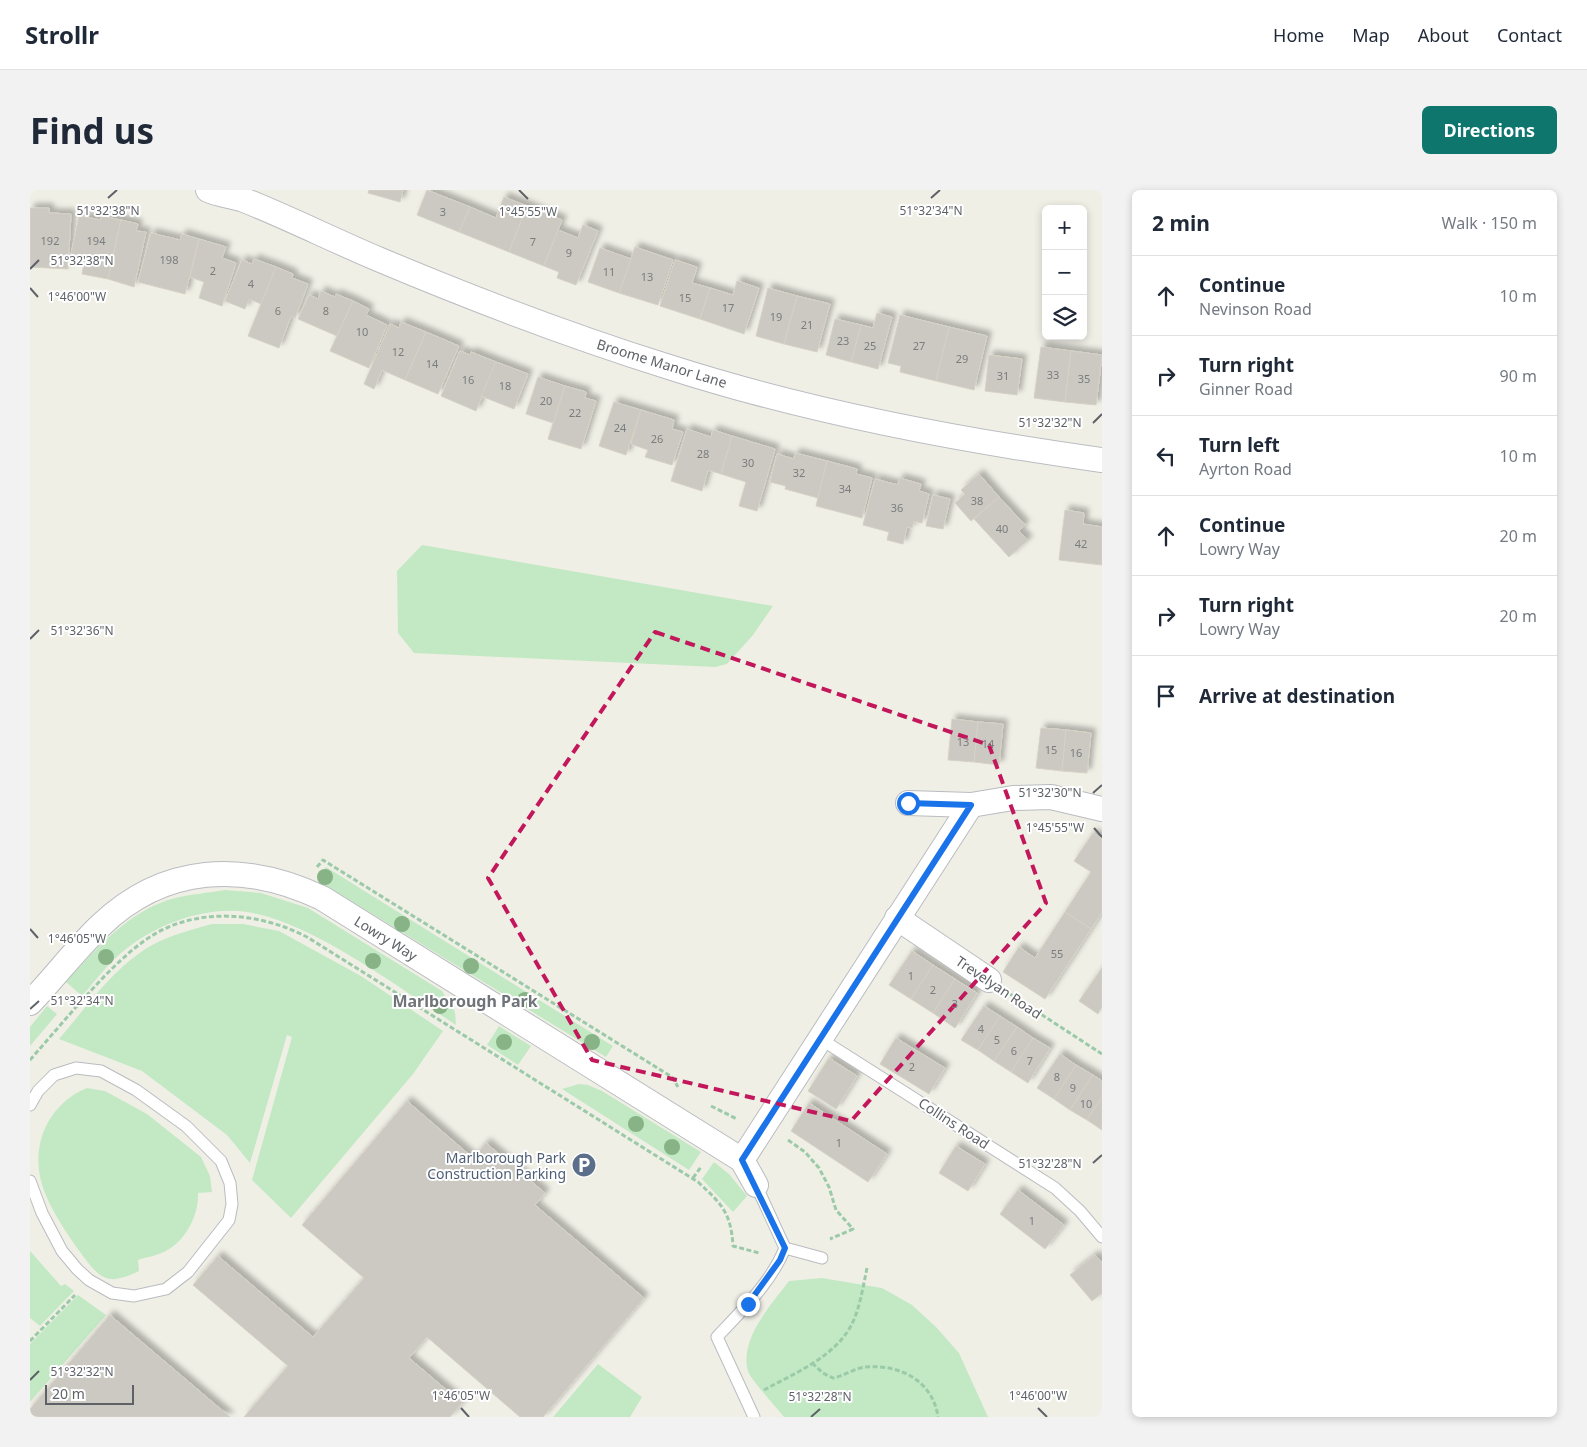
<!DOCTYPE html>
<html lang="en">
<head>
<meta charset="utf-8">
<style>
  body { margin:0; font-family:"Noto Sans",sans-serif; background:#f2f2f3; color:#1f2937 }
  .controls { position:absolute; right:15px; top:15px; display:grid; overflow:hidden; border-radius:8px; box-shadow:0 2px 8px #0003 }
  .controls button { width:45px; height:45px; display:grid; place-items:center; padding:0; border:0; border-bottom:1px solid #e0e1e3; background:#fff; color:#1f2937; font:25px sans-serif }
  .scale { position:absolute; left:15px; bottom:12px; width:89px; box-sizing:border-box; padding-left:5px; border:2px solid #5e6267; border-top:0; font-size:14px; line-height:18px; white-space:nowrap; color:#5e6267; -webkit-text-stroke:4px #fff; paint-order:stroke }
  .stop { position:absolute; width:15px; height:15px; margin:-11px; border:4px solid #1a73e8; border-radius:50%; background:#fff }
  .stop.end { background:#1a73e8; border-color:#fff; box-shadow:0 1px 5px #0008 }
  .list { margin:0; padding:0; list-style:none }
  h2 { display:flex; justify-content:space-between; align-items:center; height:65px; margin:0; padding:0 20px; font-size:21px }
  h2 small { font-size:16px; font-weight:400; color:#747a83 }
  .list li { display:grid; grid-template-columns:32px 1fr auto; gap:15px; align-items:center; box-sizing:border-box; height:80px; padding:0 20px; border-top:1px solid #e0e1e3 }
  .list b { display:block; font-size:19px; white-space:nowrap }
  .list p { margin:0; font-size:16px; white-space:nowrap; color:#747a83 }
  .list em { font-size:16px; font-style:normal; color:#747a83 }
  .icon { flex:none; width:28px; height:28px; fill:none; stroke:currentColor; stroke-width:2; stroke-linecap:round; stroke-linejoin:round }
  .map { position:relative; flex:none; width:1072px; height:1227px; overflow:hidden; border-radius:8px }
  header { display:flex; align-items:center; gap:30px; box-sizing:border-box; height:70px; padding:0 25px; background:#fff; border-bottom:1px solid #e0e1e3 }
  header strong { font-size:24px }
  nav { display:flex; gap:28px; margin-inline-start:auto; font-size:18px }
  .intro { display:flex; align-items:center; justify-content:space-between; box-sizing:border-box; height:120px; padding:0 30px }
  h1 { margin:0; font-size:35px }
  .button { padding:12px 22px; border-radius:8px; background:#0f766e; color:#fff; font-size:18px; font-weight:700 }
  main { display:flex; gap:30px; padding:0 30px }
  aside { flex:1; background:#fff; border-radius:8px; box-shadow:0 2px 8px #0003 }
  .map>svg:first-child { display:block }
  .green { fill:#c2e9c3 }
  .building { fill:#ccc9c3; stroke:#d6d1c4; filter:url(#shadow) }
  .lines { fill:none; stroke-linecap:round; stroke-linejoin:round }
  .service-casing { stroke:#b9bcc0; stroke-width:13 }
  .minor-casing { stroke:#b9bcc0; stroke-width:26 }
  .path { stroke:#9bcaa9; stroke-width:3; stroke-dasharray:5 2.5; stroke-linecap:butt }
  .service { stroke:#fff; stroke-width:11 }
  .minor { stroke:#fff; stroke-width:24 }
  .tree { fill:#87b386 }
  .route { stroke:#1a73e8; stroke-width:6 }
  .marked { fill:none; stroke:#c2185b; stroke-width:4; stroke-dasharray:10 6; stroke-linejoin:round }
  .ticks { fill:none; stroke:#5e6267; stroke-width:2 }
  .labels { text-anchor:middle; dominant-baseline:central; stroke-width:4; stroke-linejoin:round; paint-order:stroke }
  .number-label { font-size:11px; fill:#7a7c7e }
  .street-label { font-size:14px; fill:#5e6267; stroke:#fff }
  .service-label { font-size:14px; fill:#4e5e75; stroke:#fff; text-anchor:end }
  .quarter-label { font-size:16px; font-weight:bold; fill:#6f7479; stroke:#fff }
  .ticks-label { font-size:12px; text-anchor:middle; fill:#5e6267; stroke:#fff; stroke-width:4; stroke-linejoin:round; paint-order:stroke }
</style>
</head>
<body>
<header>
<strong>Strollr</strong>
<nav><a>Home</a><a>Map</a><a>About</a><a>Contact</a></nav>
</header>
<div class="intro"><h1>Find us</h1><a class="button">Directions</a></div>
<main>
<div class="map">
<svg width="1072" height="1227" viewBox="0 0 1072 1227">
  <defs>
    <filter id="shadow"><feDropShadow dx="4.5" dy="-4.5" stdDeviation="2.5" flood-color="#0004"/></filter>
  </defs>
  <rect width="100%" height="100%" fill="#f0efe6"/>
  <!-- green -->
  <g class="green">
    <path d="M392,355L743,416L723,445L697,474L685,477L384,463L368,443L367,381Z"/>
    <path d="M296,677L583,856L576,867L287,690Z"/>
    <path d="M195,700L231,703L278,718L412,801L425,822L426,835C369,798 282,732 217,722C175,716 128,734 96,759C79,772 66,790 52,806L36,792C67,758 99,720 145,708C161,704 178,703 195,700Z"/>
    <path d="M182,734H213L249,741L331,786L413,841L383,884L261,1028L222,990L262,847L257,845L220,973L197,945L112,881L29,849C54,820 79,784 111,762C132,747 157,741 182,734Z"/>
    <path d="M17,816L27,824L0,856V837Z"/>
    <path d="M469,836L501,856L488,875L457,855Z"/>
    <path d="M549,894L558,895L572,901L671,962L659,980L532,899Z"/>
    <path d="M57,898L75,901L117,924L171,967L180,986L182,1002L168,1003C169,1026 155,1052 134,1062C126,1066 116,1067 108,1070L109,1081C101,1085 89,1090 80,1089C66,1087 55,1068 47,1058C34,1039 17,1014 11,991C1,952 20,913 57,898Z"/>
    <path d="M684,972L699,984L717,1006L703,1022L672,989Z"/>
    <path d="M0,1061L31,1096L35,1094L44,1101L10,1136L0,1128Z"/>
    <path d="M792,1088L852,1098L882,1115L906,1137L929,1163L958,1227H754C747,1218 720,1189 718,1181C709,1149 741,1115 759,1091Z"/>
    <path d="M48,1105L76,1125L0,1212V1154Z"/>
    <path d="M568,1174L612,1207L600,1227H523Z"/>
  </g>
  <!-- building -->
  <g class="building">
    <path d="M339,0H373L370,12L338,3Z"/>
    <path d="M397,0L440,17L429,42L387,25Z"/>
    <path d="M474,7L497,16L479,62L429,42L440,17L466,28Z"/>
    <path d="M497,16L532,30L514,76L479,62Z"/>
    <path d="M0,18H19V23L41,24L38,79L0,77Z"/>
    <path d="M49,26L71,30V26L91,30L78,89L52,84L54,72L40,69Z"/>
    <path d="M91,30L108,34L106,41L116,42L104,97L78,89Z"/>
    <path d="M553,35L568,41L546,95L527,88L529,82L514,76L528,40L548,48Z"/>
    <path d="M121,43L150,50L152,44L169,49L155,104L108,92Z"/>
    <path d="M169,49L196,57L192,68L206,73L192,116L169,108L174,92L160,87Z"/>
    <path d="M605,57L643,70L628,115L589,103Z"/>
    <path d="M570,58L601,69L589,103L558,92Z"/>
    <path d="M224,69L246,77L231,114L219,109L215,119L195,111L212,70L222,74Z"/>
    <path d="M645,70L667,77L662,93L680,98L670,129L630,116Z"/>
    <path d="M246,77L263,84L262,88L278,94L265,128L261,126L249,158L218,146Z"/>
    <path d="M707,91L729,98L714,144L670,129L680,98L703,105Z"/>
    <path d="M738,98L767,106L754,154L726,146Z"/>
    <path d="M291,101L305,107L306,104L323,111L307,146L268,129L279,105L288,109Z"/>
    <path d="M767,106L800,114L787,162L754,154Z"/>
    <path d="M323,111L339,119L336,125L357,135L339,178L300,161Z"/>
    <path d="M847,123L862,127L848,179L821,172L831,135L843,138Z"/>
    <path d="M870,125L919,137L906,191L870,182L871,176L858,173Z"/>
    <path d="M805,129L831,135L821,172L796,165Z"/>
    <path d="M371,132L396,142L375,190L352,180L344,199L334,194L360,134L369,138Z"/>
    <path d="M919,137L957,146L944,200L906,191Z"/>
    <path d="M396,142L429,156L408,204L375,190Z"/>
    <path d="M1011,157L1041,161L1035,212L1004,208Z"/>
    <path d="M430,161L440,165L441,162L466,172L446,221L411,206Z"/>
    <path d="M1041,161L1072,165L1066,215L1035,212Z"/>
    <path d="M959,165L992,169L987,205L955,201Z"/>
    <path d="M466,172L498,184L484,219L451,206Z"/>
    <path d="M508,187L535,196L523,233L496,224Z"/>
    <path d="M535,196L556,202L555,208L566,211L551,259L518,249Z"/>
    <path d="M584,212L611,220L596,265L569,256Z"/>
    <path d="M611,220L644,230L642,239L653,242L642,275L615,267L618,260L601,254Z"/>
    <path d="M657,239L681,247L683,240L702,246L691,284L678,280L672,301L641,291Z"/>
    <path d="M702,246L745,259L727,321L709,316L716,292L691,284Z"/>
    <path d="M765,263L797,271L788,308L755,299L756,296L740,292L747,264L764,269Z"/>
    <path d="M797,271L827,279L826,284L842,288L832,328L786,316Z"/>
    <path d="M949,284L969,307L941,331L925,313L935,304L931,300Z"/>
    <path d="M869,288L891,294L889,301L899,304L892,333L884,331L882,338L877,337L873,354L857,350L859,342L833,335L845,289L868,295Z"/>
    <path d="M903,305L920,309L913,339L896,336Z"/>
    <path d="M969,307L995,335L989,341L998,350L979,367L944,329Z"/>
    <path d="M1035,320L1054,323L1053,334L1072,337V375L1029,370Z"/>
    <path d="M922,529L948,532L944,572L918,570Z"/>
    <path d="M948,532L973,534L969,575L944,572Z"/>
    <path d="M1011,538L1036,540L1032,581L1006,578Z"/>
    <path d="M1036,540L1061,543L1057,583L1032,581Z"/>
    <path d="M1063,643L1072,649V722L1061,739L1035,722L1061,682L1044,671Z"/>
    <path d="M1035,722L1061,739L1015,809L973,782L989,757L1005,768Z"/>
    <path d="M882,761L903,775L881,809L859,795Z"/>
    <path d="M903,775L925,789L903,823L881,809Z"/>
    <path d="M1072,778V817L1068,824L1049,811Z"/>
    <path d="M925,789L947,803L925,838L903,823Z"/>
    <path d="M954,816L970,826L948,860L931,850Z"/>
    <path d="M970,826L987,837L964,871L948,860Z"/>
    <path d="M987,837L1003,848L981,882L964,871Z"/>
    <path d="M866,848L915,878L899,904L850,874Z"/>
    <path d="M1003,848L1020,858L998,893L981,882Z"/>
    <path d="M1030,864L1046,875L1024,909L1007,898Z"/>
    <path d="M799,868L827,886L806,919L778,901Z"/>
    <path d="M1046,875L1063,885L1040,920L1024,909Z"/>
    <path d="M1063,885L1072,891V907L1057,930L1040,920Z"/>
    <path d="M1072,907V940L1057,930Z"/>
    <path d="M377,911L443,968L456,953L515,1003L505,1015L614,1108L513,1227H490L397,1147L379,1168L432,1213L420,1227H214L258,1176L163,1095L188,1066L283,1147L334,1088L272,1035Z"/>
    <path d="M779,913L857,964L838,992L761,941Z"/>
    <path d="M926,956L955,974L938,1001L909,983Z"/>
    <path d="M988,1000L1034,1035L1015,1059L970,1024Z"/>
    <path d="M1065,1065L1072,1073V1103L1062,1111L1040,1085Z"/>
    <path d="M80,1125L200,1227H0V1219Z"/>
  </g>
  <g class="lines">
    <defs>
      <g id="service">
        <path d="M789,848L1025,998L1050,1021L1072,1047"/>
        <path d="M0,915L8,901L24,885L46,878L71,881L106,900L156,936L191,971L200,993L202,1014L199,1030L158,1082L136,1099L104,1106L82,1103L59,1090L47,1079L32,1061L12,1023L0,991"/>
        <path d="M755,1058L792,1068"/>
        <path d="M724,1227L687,1147C712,1120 741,1093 755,1058L726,995"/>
      </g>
      <g id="minor">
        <path d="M178,0C189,5 202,6 214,10C259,28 303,50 348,69C443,109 540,146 639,177C779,222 926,250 1072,270"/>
        <path d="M878,613L941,615L983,608L1021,607L1072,619"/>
        <path d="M867,728L959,790"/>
        <path d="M0,813C24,788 45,760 70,736C134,674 214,671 292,708L712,970"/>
        <path d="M712,970L941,615"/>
        <path d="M712,970L726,995"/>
      </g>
    </defs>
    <!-- service casing -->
    <use href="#service" class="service-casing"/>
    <!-- minor casing -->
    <use href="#minor" class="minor-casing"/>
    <!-- path -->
    <g class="path">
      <path d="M287,677L293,670L642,887L648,897"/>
      <path d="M980,804L1072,864"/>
      <path d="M46,817C67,794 88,770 114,751C162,716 227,721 277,747L668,992C692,1014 701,1023 703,1056L729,1063"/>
      <path d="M0,870L46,817L38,810"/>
      <path d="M681,916L707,929"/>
      <path d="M758,950L775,962L789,978L799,997L806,1020L823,1039L800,1049"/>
      <path d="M663,988L671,977"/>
      <path d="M0,1151L45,1105"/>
      <path d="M782,1173L793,1183L803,1188C814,1186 825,1178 836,1177C870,1174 903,1191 908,1227"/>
      <path d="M734,1200C765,1183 805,1167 822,1134C830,1117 833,1097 837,1078"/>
    </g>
    <!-- service -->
    <use href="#service" class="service"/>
    <!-- minor -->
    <use href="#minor" class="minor"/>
  </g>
  <!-- trees -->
  <g class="tree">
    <circle cx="295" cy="687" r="8"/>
    <circle cx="372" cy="734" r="8"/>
    <circle cx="76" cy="767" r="8"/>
    <circle cx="343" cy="771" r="8"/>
    <circle cx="441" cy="776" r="8"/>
    <circle cx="495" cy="810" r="8"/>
    <circle cx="410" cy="816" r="8"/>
    <circle cx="474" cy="852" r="8"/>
    <circle cx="562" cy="852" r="8"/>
    <circle cx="606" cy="934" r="8"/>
    <circle cx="642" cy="957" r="8"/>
  </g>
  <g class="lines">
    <!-- route -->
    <path class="route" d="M718,1114L750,1070L755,1058L712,970L941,615L878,613"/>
  </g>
  <!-- marked area -->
  <path class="marked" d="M625,442L959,555L1016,713L821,931L562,870L458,688Z"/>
  <!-- ticks -->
  <path class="ticks" d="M489,0L498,9M78,8L87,0M901,8L910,0M0,79L9,70M0,98L8,107M1063,233L1072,224M0,449L9,440M1063,603L1072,595M1064,638L1072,647M0,739L8,748M0,819L9,811M1063,973L1072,965M0,1190L9,1181M431,1218L439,1227M1008,1218L1017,1227M781,1227L790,1219"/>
  <!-- icons -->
  <defs>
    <symbol id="parking-disc" viewBox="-11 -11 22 22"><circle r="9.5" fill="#5c6f8a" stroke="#fff"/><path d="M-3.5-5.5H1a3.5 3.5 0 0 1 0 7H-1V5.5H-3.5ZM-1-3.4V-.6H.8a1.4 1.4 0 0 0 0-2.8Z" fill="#fff"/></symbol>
  </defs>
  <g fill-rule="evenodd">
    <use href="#parking-disc" x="540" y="961" width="28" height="28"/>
  </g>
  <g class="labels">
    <!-- number labels -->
    <g class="number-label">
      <text x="413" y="21">3</text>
      <text x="20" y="50">192</text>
      <text x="66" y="50">194</text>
      <text x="503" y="51">7</text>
      <text x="539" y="62">9</text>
      <text x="139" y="69">198</text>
      <text x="183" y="80">2</text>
      <text x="579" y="81">11</text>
      <text x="617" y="86">13</text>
      <text x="221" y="93">4</text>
      <text x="655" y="107">15</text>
      <text x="698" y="117">17</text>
      <text x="248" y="120">6</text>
      <text x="296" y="120">8</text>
      <text x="746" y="126">19</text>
      <text x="777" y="134">21</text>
      <text x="332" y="141">10</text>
      <text x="813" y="150">23</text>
      <text x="840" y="155">25</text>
      <text x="889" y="155">27</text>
      <text x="368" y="161">12</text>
      <text x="932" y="168">29</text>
      <text x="402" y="173">14</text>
      <text x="1023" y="184">33</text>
      <text x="973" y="185">31</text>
      <text x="1054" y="188">35</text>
      <text x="438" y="189">16</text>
      <text x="475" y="195">18</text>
      <text x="516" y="210">20</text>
      <text x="545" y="222">22</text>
      <text x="590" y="237">24</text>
      <text x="627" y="248">26</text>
      <text x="673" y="263">28</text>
      <text x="718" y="272">30</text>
      <text x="769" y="282">32</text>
      <text x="815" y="298">34</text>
      <text x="947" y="310">38</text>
      <text x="867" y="317">36</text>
      <text x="972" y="338">40</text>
      <text x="1051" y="353">42</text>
      <text x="933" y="551">13</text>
      <text x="958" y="553">14</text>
      <text x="1021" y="559">15</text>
      <text x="1046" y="562">16</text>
      <text x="1027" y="763">55</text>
      <text x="881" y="785">1</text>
      <text x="903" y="799">2</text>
      <text x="925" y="813">3</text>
      <text x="951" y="838">4</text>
      <text x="967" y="849">5</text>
      <text x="984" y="860">6</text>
      <text x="1000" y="870">7</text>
      <text x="882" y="876">2</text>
      <text x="1027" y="886">8</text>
      <text x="1043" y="897">9</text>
      <text x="1056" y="913">10</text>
      <text x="809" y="952">1</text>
      <text x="1002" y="1030">1</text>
    </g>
    <!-- street labels -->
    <g class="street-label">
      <text transform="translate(632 173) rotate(17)">Broome Manor Lane</text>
      <text transform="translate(356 748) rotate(32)">Lowry Way</text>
      <text transform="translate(969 797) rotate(34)">Trevelyan Road</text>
      <text transform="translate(924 933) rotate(33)">Collins Road</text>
    </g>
    <!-- service labels -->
    <g class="service-label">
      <text x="536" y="967">Marlborough Park<tspan x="536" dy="16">Construction Parking</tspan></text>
    </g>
    <!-- quarter labels -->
    <g class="quarter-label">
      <text x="435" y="811">Marlborough Park</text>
    </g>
  </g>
  <g class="ticks-label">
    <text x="78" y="25">51°32'38"N</text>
    <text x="901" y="25">51°32'34"N</text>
    <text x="498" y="26">1°45'55"W</text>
    <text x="52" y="75">51°32'38"N</text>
    <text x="47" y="111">1°46'00"W</text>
    <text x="1020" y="237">51°32'32"N</text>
    <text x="52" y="445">51°32'36"N</text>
    <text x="1020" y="607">51°32'30"N</text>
    <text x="1025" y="642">1°45'55"W</text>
    <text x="47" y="753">1°46'05"W</text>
    <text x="52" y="815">51°32'34"N</text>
    <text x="1020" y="978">51°32'28"N</text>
    <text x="52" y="1186">51°32'32"N</text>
    <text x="431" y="1210">1°46'05"W</text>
    <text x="1008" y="1210">1°46'00"W</text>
    <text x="790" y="1211">51°32'28"N</text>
  </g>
</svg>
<div class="controls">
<button>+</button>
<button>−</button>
<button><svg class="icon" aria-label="layers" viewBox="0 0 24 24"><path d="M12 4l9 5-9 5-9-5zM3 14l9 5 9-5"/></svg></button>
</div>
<div class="scale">20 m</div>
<div class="stop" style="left:878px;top:613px"></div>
<div class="stop end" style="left:718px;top:1114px"></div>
</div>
<aside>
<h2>2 min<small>Walk · 150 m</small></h2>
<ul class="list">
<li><svg class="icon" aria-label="ahead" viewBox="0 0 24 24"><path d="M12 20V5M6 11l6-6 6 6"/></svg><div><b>Continue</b><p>Nevinson Road</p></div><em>10 m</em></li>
<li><svg class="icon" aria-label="right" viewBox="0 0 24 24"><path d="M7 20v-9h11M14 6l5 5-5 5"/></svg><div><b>Turn right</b><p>Ginner Road</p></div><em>90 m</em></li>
<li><svg class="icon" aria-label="left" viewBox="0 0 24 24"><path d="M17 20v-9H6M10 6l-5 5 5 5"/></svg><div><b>Turn left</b><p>Ayrton Road</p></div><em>10 m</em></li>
<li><svg class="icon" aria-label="ahead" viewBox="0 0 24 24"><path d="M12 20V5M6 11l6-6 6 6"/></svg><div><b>Continue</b><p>Lowry Way</p></div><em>20 m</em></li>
<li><svg class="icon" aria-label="right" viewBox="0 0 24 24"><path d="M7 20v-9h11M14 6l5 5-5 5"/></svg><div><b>Turn right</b><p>Lowry Way</p></div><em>20 m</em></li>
<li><svg class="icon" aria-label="arrive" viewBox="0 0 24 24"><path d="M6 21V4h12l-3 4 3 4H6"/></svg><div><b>Arrive at destination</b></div></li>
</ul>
</aside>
</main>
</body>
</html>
